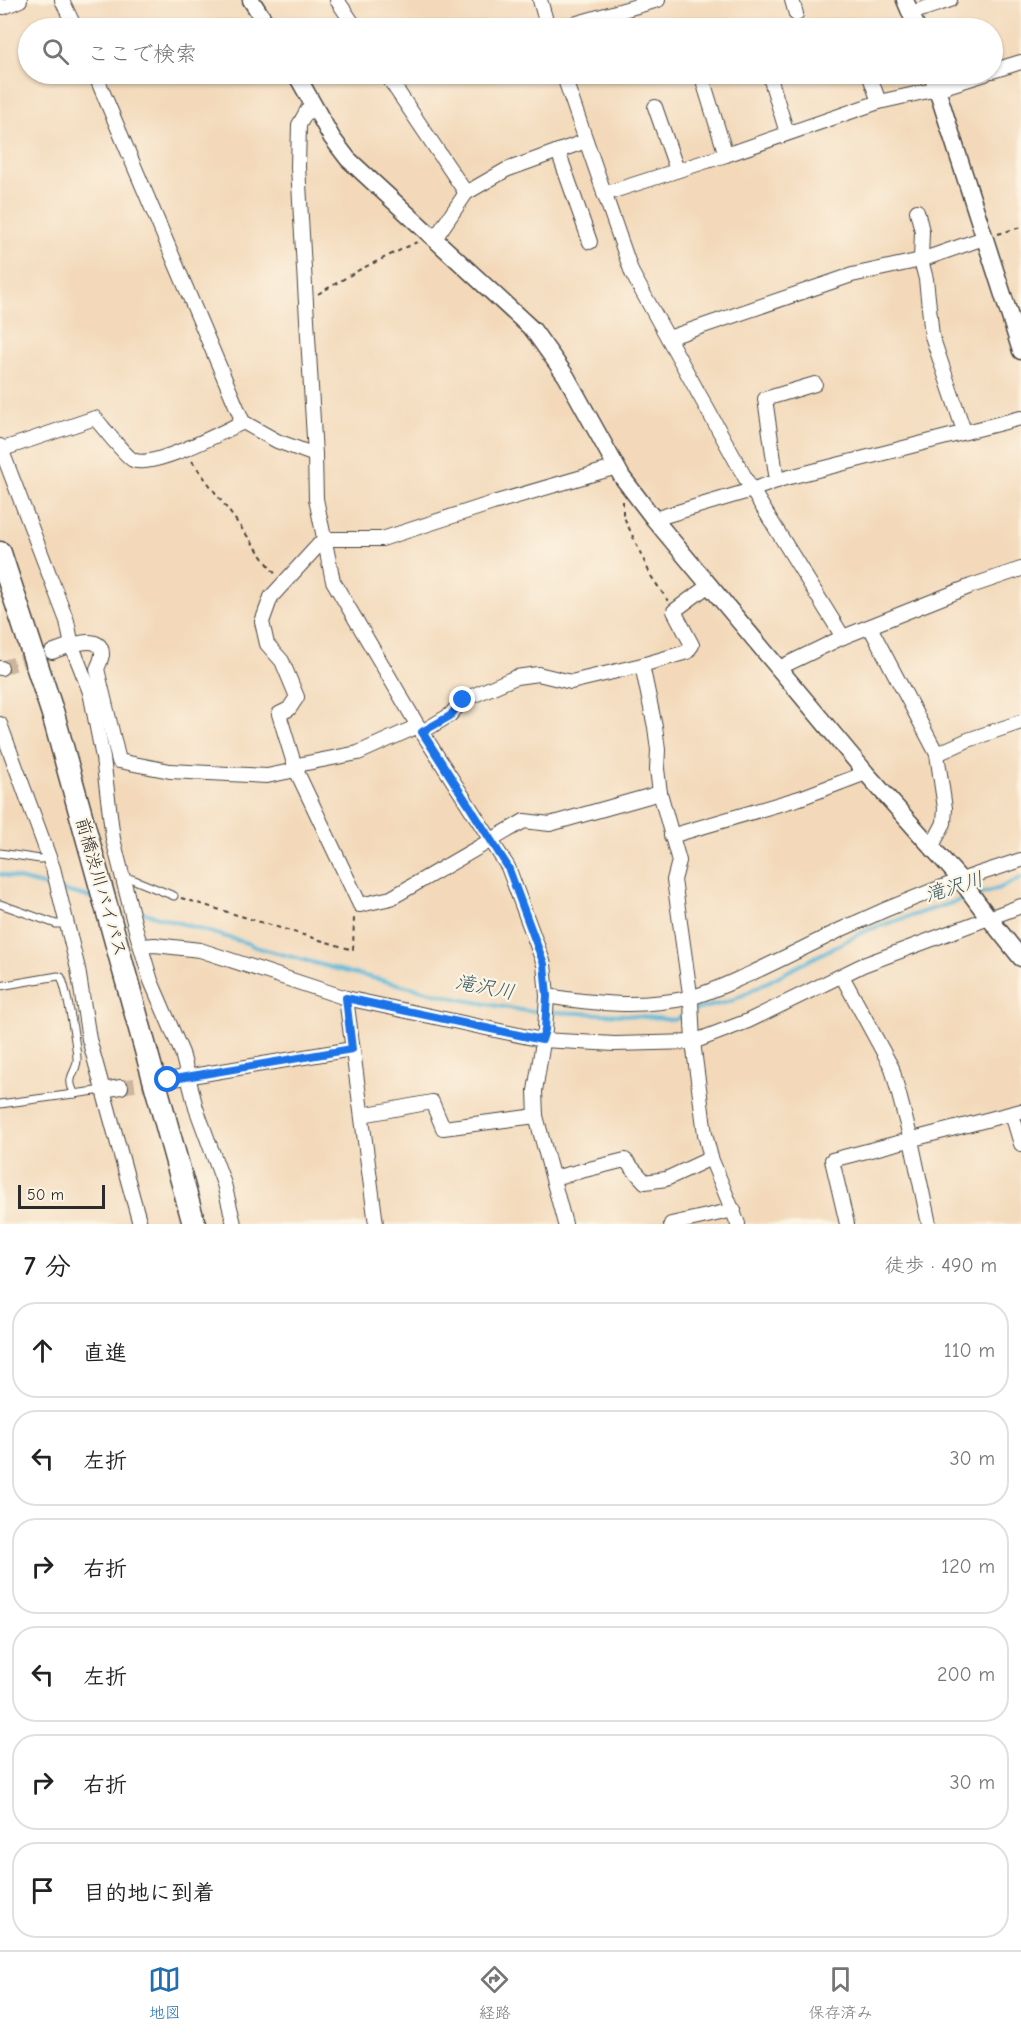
<!DOCTYPE html>
<html lang="ja">
<head>
<meta charset="utf-8">
<style>
  body { margin:0; font-family:"Comic Neue","Klee One",sans-serif; background:#f2f2f2; color:#222 }
  .scale { position:absolute; left:18px; bottom:15px; width:87px; box-sizing:border-box; padding-left:6px; border:3px solid #2b2b2b; border-top:0; font-size:16px; line-height:21px; white-space:nowrap; color:#2b2b2b; -webkit-text-stroke:4px #fcf5e5; paint-order:stroke }
  .stop { position:absolute; width:18px; height:18px; margin:-14px; border:4px solid #1a73e8; border-radius:50%; background:#fff }
  .stop.end { background:#1a73e8; border-color:#fff; box-shadow:0 2px 6px #0008 }
  .list { margin:0; padding:0; list-style:none }
  h2 { display:flex; justify-content:space-between; align-items:center; height:78px; margin:0; padding:0 24px; font-size:26px }
  h2 small { font-size:20px; font-weight:400; color:#767676 }
  .list li { display:grid; grid-template-columns:39px 1fr auto; gap:18px; align-items:center; box-sizing:border-box; height:96px; margin:0 12px 12px; padding:0 12px; border:2px solid #e0e0e0; border-radius:24px }
  .list b { display:block; font-size:22px; white-space:nowrap }
  .list em { font-size:20px; font-style:normal; color:#767676 }
  .icon { flex:none; width:33px; height:33px; fill:none; stroke:currentColor; stroke-width:2; stroke-linecap:round; stroke-linejoin:round }
  .map { position:relative; flex:none; width:1021px; height:1224px; overflow:hidden }
  .search { position:absolute; background:#fff; box-shadow:0 2px 4px #0004; left:18px; right:18px; top:18px; height:66px; display:flex; align-items:center; gap:15px; box-sizing:border-box; padding:0 21px; border-radius:33px; color:#767676; font-size:22px }
  .sheet { height:726px; background:#fff }
  nav { display:flex; justify-content:space-around; align-items:center; box-sizing:border-box; height:84px; border-top:2px solid #e0e0e0; background:#fff; font-size:16px; color:#767676 }
  nav a { display:grid; justify-items:center; gap:3px }
  nav .on { color:#1f6fb2 }
  .map>svg:first-child { display:block }
  .lines { fill:none; stroke-linecap:round; stroke-linejoin:round }
  .stream { stroke:#58b6d6; stroke-width:4 }
  .minor-tunnel { stroke:#cbb69d; stroke-width:14; stroke-dasharray:14 7; stroke-linecap:butt }
  .service-casing { stroke:#494540; stroke-width:9 }
  .minor-casing { stroke:#494540; stroke-width:16 }
  .tertiary-casing { stroke:#494540; stroke-width:19 }
  .trunk-casing { stroke:#494540; stroke-width:25 }
  .path { stroke:#494540; stroke-width:2; stroke-dasharray:4.5 4.5; stroke-linecap:butt }
  .service { stroke:#fff; stroke-width:7 }
  .minor { stroke:#fff; stroke-width:14 }
  .tertiary { stroke:#fff; stroke-width:16 }
  .trunk { stroke:#fff; stroke-width:22 }
  .route { stroke:#1a73e8; stroke-width:8 }
  .labels { text-anchor:middle; dominant-baseline:central; stroke-width:4.5; stroke-linejoin:round; paint-order:stroke }
  .street-label { font-size:18px; fill:#2b2b2b; stroke:#fcf5e5 }
  .water-label { font-size:20px; font-style:italic; fill:#3b5c67; stroke:#fcf5e5 }
</style>
</head>
<body>
<div class="map">
<svg width="1021" height="1224" viewBox="0 0 1021 1224">
  <rect width="100%" height="100%" fill="#fcf5e5"/>
  <filter id="ink" filterUnits="userSpaceOnUse"><feTurbulence type="fractalNoise" baseFrequency=".0167" numOctaves="2"/><feDisplacementMap in="SourceGraphic" scale="12" xChannelSelector="R" yChannelSelector="G"/><feConvolveMatrix kernelMatrix="1 2 1 2 8 2 1 2 1" color-interpolation-filters="sRGB"/></filter>
  <filter id="wash" filterUnits="userSpaceOnUse"><feTurbulence type="fractalNoise" baseFrequency=".008" numOctaves="4" result="noise"/><feDisplacementMap in="SourceGraphic" scale="24" xChannelSelector="R" yChannelSelector="G"/><feGaussianBlur stdDeviation="1.35" result="paint"/><feColorMatrix in="noise" values="0 0 0 0 0 0 0 0 0 0 0 0 0 0 0 0 0 1.4 0 .05"/><feComposite in="paint" operator="in"/></filter>
  <g filter="url(#wash)">
    <rect width="100%" height="100%" fill="#f3d9ba"/>
    <g class="lines">
      <!-- stream -->
      <g class="stream">
        <path d="M0,874L53,888"/>
        <path d="M61,890L97,899"/>
        <path d="M977,895L998,889L1021,878"/>
        <path d="M135,910L247,943L255,947L348,972L464,1000L527,1011L626,1015L674,1020L689,1013"/>
        <path d="M695,1010L731,1001L867,930L967,898"/>
      </g>
    </g>
  </g>
  <g filter="url(#ink)">
    <g class="lines">
      <!-- minor-tunnel -->
      <g class="minor-tunnel">
        <path d="M1,668L39,656"/>
        <path d="M121,1087L160,1081"/>
      </g>
      <defs>
        <g id="service">
          <path d="M0,853L40,859L49,857"/>
          <path d="M123,879H132L174,896"/>
          <path d="M0,904L56,924H67"/>
          <path d="M0,986L58,976L61,977C67,989 76,1043 77,1058C78,1073 64,1076 75,1094"/>
          <path d="M0,1104L103,1090"/>
        </g>
        <g id="minor">
          <path d="M62,0L75,28"/>
          <path d="M337,0L356,28"/>
          <path d="M540,0L548,28"/>
          <path d="M792,0L796,14"/>
          <path d="M0,6L4,7L20,0"/>
          <path d="M911,13L950,0"/>
          <path d="M854,27V28"/>
          <path d="M560,28L658,0"/>
          <path d="M992,71L1021,62"/>
          <path d="M95,74L243,422L277,441L315,455"/>
          <path d="M386,74L466,193"/>
          <path d="M563,74L632,273L752,490L843,637"/>
          <path d="M769,74L787,133"/>
          <path d="M869,74L879,102"/>
          <path d="M704,84L726,155"/>
          <path d="M312,102L299,125L298,167L315,455L316,499L333,581L418,726L508,867L544,964L547,996L545,1030L535,1091L536,1116L565,1224"/>
          <path d="M655,107L677,170"/>
          <path d="M558,151L590,242"/>
          <path d="M604,194L726,155L879,102L937,89L985,74"/>
          <path d="M917,211L922,231L921,260L926,279L932,336L964,431"/>
          <path d="M434,240L466,193L506,170L586,141"/>
          <path d="M668,338L852,275L921,260L984,238"/>
          <path d="M0,446L67,621L72,646L90,692L103,758L113,839L137,934L151,981L182,1053L196,1108L224,1184L234,1224"/>
          <path d="M0,450L95,418C103,427 124,455 133,460C152,469 223,432 243,422"/>
          <path d="M617,467L493,503L382,539H324L271,597L262,622L267,644L282,661L297,697L289,709L279,714L296,770L360,905L391,898L524,821L550,824L660,793"/>
          <path d="M777,481L765,399L815,384"/>
          <path d="M654,519L752,490L782,479L1021,418"/>
          <path d="M870,627L937,754L945,808L944,823L932,846"/>
          <path d="M52,652C63,648 103,630 102,655C101,660 99,665 97,669L119,761L170,771L267,776L296,770L302,764L358,753L418,726"/>
          <path d="M642,665L655,727L658,750L657,769L660,793L679,861L674,880L691,1001L693,1042L705,1134L711,1158L738,1224"/>
          <path d="M0,668H1"/>
          <path d="M779,668L843,637L971,586L1021,569"/>
          <path d="M0,724L53,868L78,969L89,1039L140,1224"/>
          <path d="M422,732L450,715L463,700L516,677L538,674L571,682L642,665L687,652L692,645L674,611L709,585"/>
          <path d="M937,754L968,740L1021,722"/>
          <path d="M671,836L800,798L866,773"/>
          <path d="M141,946L155,945L200,950L346,998L542,1040L615,1044L693,1042L748,1021L863,965L1021,906"/>
          <path d="M842,976L892,1068L911,1140L929,1224"/>
          <path d="M547,996C594,1004 641,1008 688,998C710,993 731,982 752,973C782,959 812,944 842,929C900,902 960,879 1021,860"/>
          <path d="M346,998L376,1224"/>
          <path d="M168,1080L352,1049"/>
          <path d="M103,1090L121,1087"/>
          <path d="M1012,1114L1021,1144"/>
          <path d="M362,1115L432,1102L443,1128L536,1116"/>
          <path d="M553,1178L625,1160L645,1182L666,1179L711,1158"/>
          <path d="M671,1224L734,1210"/>
          <path d="M847,1224L832,1160L1021,1111"/>
        </g>
        <g id="tertiary">
          <path d="M251,0L269,28"/>
          <path d="M905,0L917,28"/>
          <path d="M296,74L332,138L348,159L533,330L566,376L622,477L654,519L866,773L960,879L989,918L1021,958"/>
          <path d="M932,74L1021,351"/>
        </g>
        <path id="trunk" d="M0,553L53,714L194,1224"/>
      </defs>
      <!-- service casing -->
      <use href="#service" class="service-casing"/>
      <!-- minor casing -->
      <use href="#minor" class="minor-casing"/>
      <!-- tertiary casing -->
      <use href="#tertiary" class="tertiary-casing"/>
      <!-- trunk casing -->
      <use href="#trunk" class="trunk-casing"/>
      <!-- path -->
      <g class="path">
        <path d="M998,234L1021,227"/>
        <path d="M318,294L359,270L417,242"/>
        <path d="M192,461L276,575"/>
        <path d="M623,501V515L651,576L668,601"/>
        <path d="M181,898L353,950L354,917"/>
      </g>
      <!-- service -->
      <use href="#service" class="service"/>
      <!-- minor -->
      <use href="#minor" class="minor"/>
      <!-- tertiary -->
      <use href="#tertiary" class="tertiary"/>
      <!-- trunk -->
      <use href="#trunk" class="trunk"/>
    </g>
  </g>
  <g class="lines" filter="url(#ink)">
    <!-- route -->
    <path class="route" d="M168,1080L352,1049L346,998L542,1040L545,1030L547,996L544,964L508,867L422,732L450,716L463,700"/>
  </g>
  <g class="labels">
    <!-- street labels -->
    <g class="street-label">
      <text transform="translate(101 887) rotate(74)">前橋渋川バイパス</text>
    </g>
    <!-- water labels -->
    <g class="water-label">
      <text transform="translate(954 887) rotate(-17)">滝沢川</text>
      <text transform="translate(485 987) rotate(11)">滝沢川</text>
    </g>
  </g>
</svg>
<div class="scale">50 m</div>
<div class="stop" style="left:168px;top:1080px"></div>
<div class="stop end" style="left:463px;top:700px"></div>
<div class="search"><svg class="icon" aria-label="search" viewBox="0 0 24 24"><circle cx="10" cy="10" r="6"/><path d="M15 15l6 6"/></svg>ここで検索</div>
</div>
<section class="sheet">
<h2>7 分<small>徒歩 · 490 m</small></h2>
<ul class="list">
<li><svg class="icon" aria-label="ahead" viewBox="0 0 24 24"><path d="M12 20V5M6 11l6-6 6 6"/></svg><div><b>直進</b></div><em>110 m</em></li>
<li><svg class="icon" aria-label="left" viewBox="0 0 24 24"><path d="M17 20v-9H6M10 6l-5 5 5 5"/></svg><div><b>左折</b></div><em>30 m</em></li>
<li><svg class="icon" aria-label="right" viewBox="0 0 24 24"><path d="M7 20v-9h11M14 6l5 5-5 5"/></svg><div><b>右折</b></div><em>120 m</em></li>
<li><svg class="icon" aria-label="left" viewBox="0 0 24 24"><path d="M17 20v-9H6M10 6l-5 5 5 5"/></svg><div><b>左折</b></div><em>200 m</em></li>
<li><svg class="icon" aria-label="right" viewBox="0 0 24 24"><path d="M7 20v-9h11M14 6l5 5-5 5"/></svg><div><b>右折</b></div><em>30 m</em></li>
<li><svg class="icon" aria-label="arrive" viewBox="0 0 24 24"><path d="M6 21V4h12l-3 4 3 4H6"/></svg><div><b>目的地に到着</b></div></li>
</ul>
</section>
<nav>
<a class="on"><svg class="icon" aria-label="map" viewBox="0 0 24 24"><path d="M3 6l6-2 6 2 6-2v14l-6 2-6-2-6 2zM9 4v14M15 6v14"/></svg>地図</a>
<a><svg class="icon" aria-label="directions" viewBox="0 0 24 24"><path d="M12 3l9 9-9 9-9-9zM9 14v-3h6M13 9l2 2-2 2"/></svg>経路</a>
<a><svg class="icon" aria-label="saved" viewBox="0 0 24 24"><path d="M7 4h10v16l-5-4-5 4z"/></svg>保存済み</a>
</nav>
</body>
</html>
